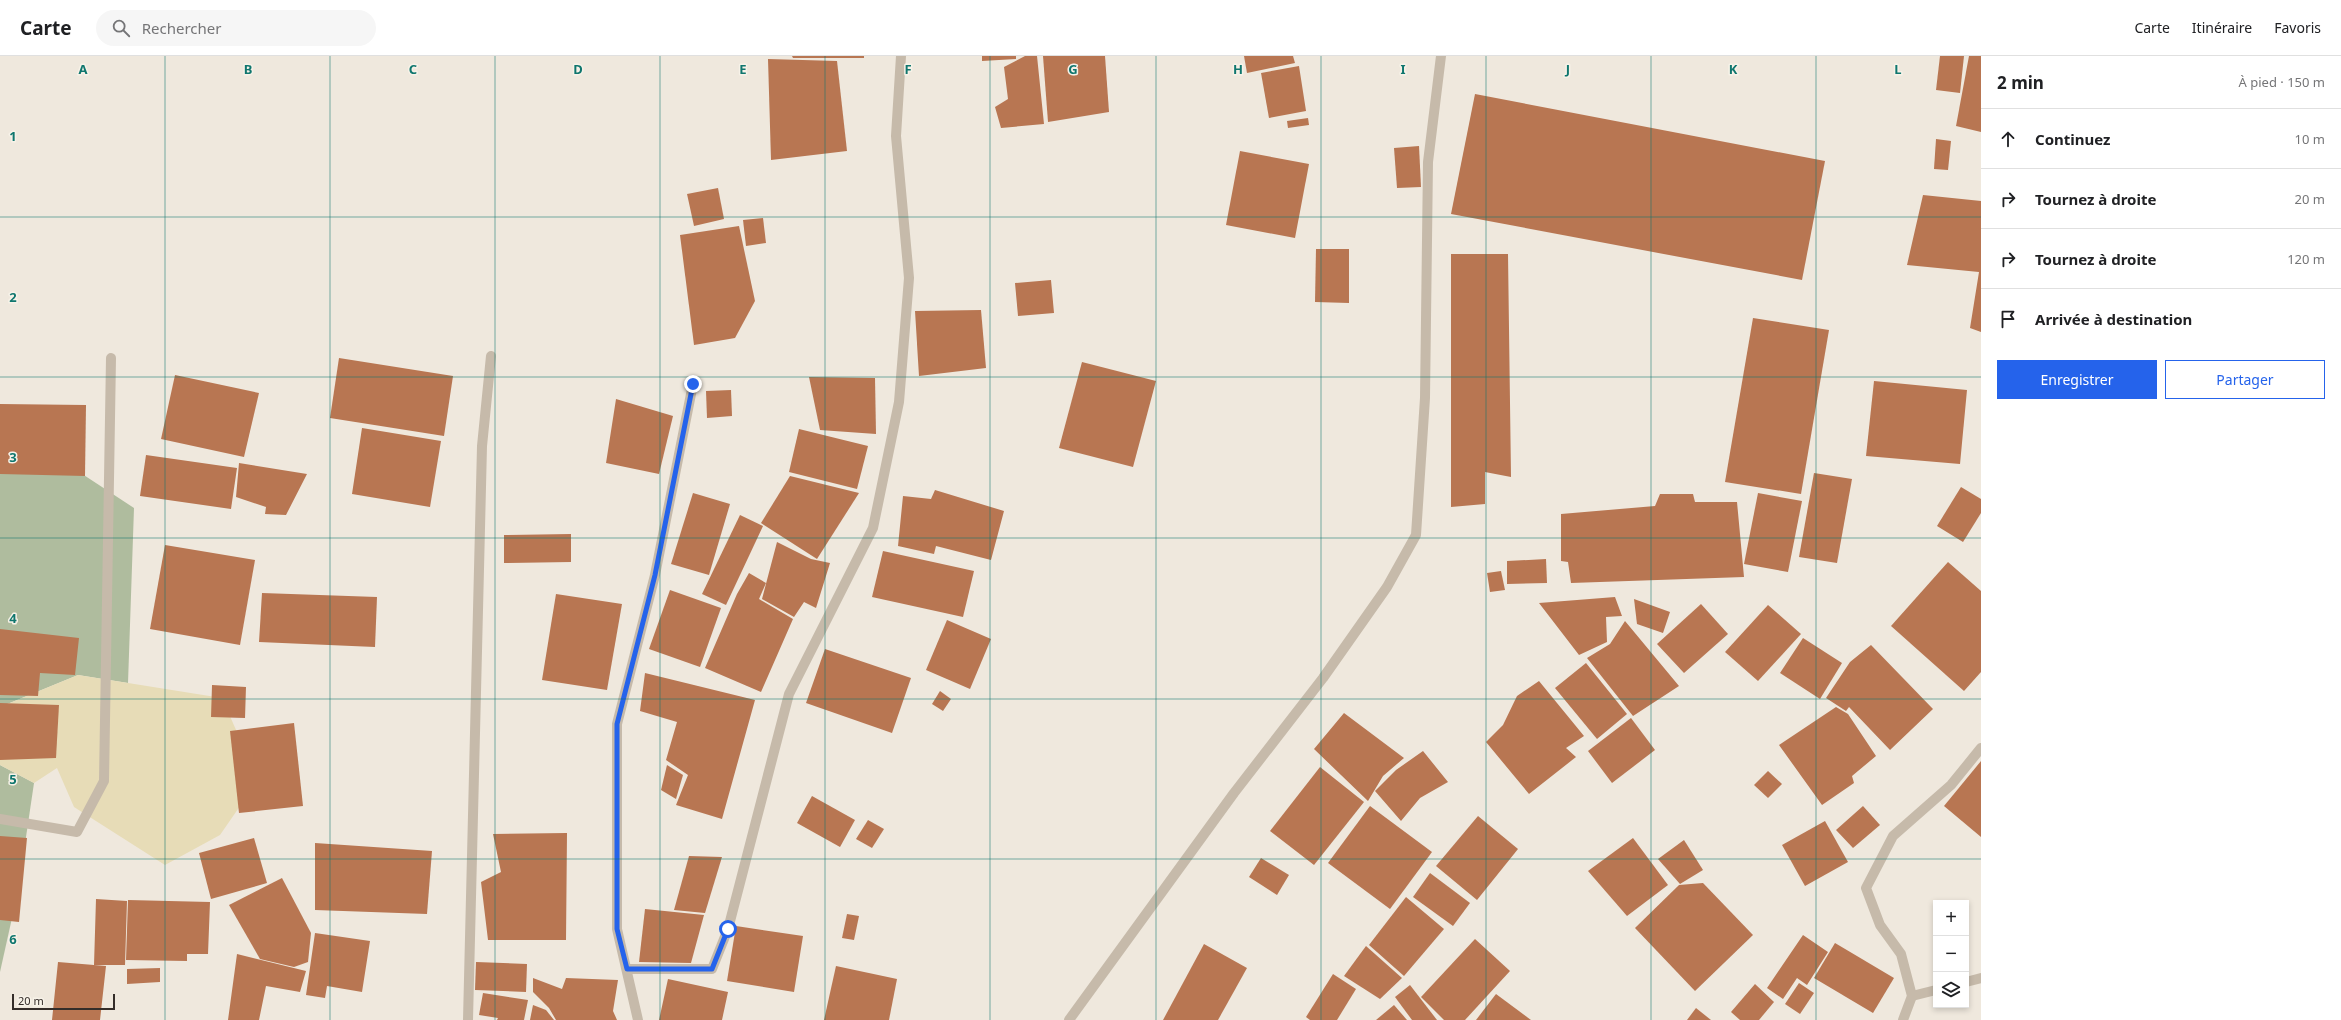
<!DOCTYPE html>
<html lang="fr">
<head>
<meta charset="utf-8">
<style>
  body { margin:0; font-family:"Noto Sans",sans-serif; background:#f6f6f6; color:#202124 }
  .controls { position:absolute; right:12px; bottom:12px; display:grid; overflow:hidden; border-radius:0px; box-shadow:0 2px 6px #0003 }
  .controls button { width:36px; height:36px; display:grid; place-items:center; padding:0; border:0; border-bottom:1px solid #e0e0e0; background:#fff; color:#202124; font:20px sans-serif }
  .scale { position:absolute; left:12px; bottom:10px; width:103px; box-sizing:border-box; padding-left:4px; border:2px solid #342d29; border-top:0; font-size:11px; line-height:14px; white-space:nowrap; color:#342d29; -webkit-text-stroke:3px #f7f2e8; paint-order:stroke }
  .stop { position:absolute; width:12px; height:12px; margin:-9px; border:3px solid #2563eb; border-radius:50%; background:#fff }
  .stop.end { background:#2563eb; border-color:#fff; box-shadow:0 1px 4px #0008 }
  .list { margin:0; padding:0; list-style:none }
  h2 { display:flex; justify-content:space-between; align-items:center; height:52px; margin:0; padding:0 16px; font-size:17px }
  h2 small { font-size:13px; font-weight:400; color:#757577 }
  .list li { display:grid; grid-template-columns:26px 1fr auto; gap:12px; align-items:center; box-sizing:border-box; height:60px; padding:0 16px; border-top:1px solid #e0e0e0 }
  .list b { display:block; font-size:15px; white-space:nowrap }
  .list em { font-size:13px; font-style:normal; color:#757577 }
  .actions { display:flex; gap:8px; padding:12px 16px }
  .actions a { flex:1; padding:9px 0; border:1px solid #2563eb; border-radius:0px; text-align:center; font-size:14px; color:#2563eb }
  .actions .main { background:#2563eb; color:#fff }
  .icon { flex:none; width:22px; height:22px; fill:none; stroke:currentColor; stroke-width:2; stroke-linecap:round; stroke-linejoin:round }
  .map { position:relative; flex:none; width:1981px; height:964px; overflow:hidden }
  header { display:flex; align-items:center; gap:24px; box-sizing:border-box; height:56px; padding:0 20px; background:#fff; border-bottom:1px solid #e0e0e0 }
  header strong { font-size:19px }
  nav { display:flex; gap:22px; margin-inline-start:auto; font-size:14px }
  .search { width:280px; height:36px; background:#f6f6f6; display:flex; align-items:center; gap:10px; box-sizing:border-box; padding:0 14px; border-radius:22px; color:#757577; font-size:15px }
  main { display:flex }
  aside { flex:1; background:#fff }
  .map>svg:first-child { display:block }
  .green { fill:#afbc9e }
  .sand { fill:#e7dcb7 }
  .building { fill:#b87652 }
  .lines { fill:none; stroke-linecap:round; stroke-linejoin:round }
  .street { stroke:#c6baaa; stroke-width:10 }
  .route { stroke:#2563eb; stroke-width:5 }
  .grid { fill:none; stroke:#0f766e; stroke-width:1; stroke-opacity:0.55 }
  .grid-label { font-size:13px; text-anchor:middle; font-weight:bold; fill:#0f766e; stroke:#f7f2e8; stroke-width:3; stroke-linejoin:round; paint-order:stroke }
</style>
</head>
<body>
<header>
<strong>Carte</strong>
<div class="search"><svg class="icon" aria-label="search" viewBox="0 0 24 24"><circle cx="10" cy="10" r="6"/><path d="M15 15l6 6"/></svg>Rechercher</div>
<nav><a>Carte</a><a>Itinéraire</a><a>Favoris</a></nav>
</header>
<main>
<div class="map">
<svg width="1981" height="964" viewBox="0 0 1981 964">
  <rect width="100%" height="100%" fill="#efe8dd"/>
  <!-- green -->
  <g class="green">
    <path d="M0,364L134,452L128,627L78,619L0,651Z"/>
    <path d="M0,709L34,727L18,835L0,916Z"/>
  </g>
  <!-- sand -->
  <path class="sand" d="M78,619L222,642L258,724L220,779L165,809L74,751L57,712L34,727L0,709V651Z"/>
  <!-- building -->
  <g class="building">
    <path d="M792,0H864V2H793Z"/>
    <path d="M982,0H1016V3L982,5Z"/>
    <path d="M1025,0H1037L1044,68L1001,72L995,51L1008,43L1004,11Z"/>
    <path d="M1043,0H1105L1109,56L1048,66Z"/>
    <path d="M1244,0H1293L1295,7L1247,17Z"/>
    <path d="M1940,0H1964L1960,37L1936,34Z"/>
    <path d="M1969,0H1981V76L1956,70Z"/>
    <path d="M768,3L837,5L847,95L771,104Z"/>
    <path d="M1299,10L1306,55L1269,62L1261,17Z"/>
    <path d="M1475,38L1825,105L1802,224L1451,158Z"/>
    <path d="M1308,62L1309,69L1288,72L1287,65Z"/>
    <path d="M1936,83L1951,85L1948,114L1934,113Z"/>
    <path d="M1419,90L1421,131L1397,132L1394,92Z"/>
    <path d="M1240,95L1309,108L1295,182L1226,169Z"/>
    <path d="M718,132L724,163L694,170L687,138Z"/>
    <path d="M1923,139L1981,145V276L1970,272L1979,216L1907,209Z"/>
    <path d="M763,162L766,187L746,190L743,164Z"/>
    <path d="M739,170L755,245L735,282L694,289L680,179Z"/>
    <path d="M1316,193H1349V247L1315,246Z"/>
    <path d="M1451,198H1508L1511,421L1485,416V448L1451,451Z"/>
    <path d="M1051,224L1054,257L1018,260L1015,227Z"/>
    <path d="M981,254L986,312L919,320L915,255Z"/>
    <path d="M1753,262L1829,274L1801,438L1725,426Z"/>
    <path d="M339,302L453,320L444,380L330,362Z"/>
    <path d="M1082,306L1156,325L1133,411L1059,392Z"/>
    <path d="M175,319L259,337L244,401L161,383Z"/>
    <path d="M809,321L875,322L876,378L820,374Z"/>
    <path d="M1874,325L1967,334L1960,408L1866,400Z"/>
    <path d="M731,334L732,360L707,362L706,335Z"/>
    <path d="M616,343L673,360L659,418L606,407Z"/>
    <path d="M0,348L86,349L85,420L0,418Z"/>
    <path d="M362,372L441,385L430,451L352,438Z"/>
    <path d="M799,373L868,390L857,433L789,416Z"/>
    <path d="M146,399L237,412L231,453L140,440Z"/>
    <path d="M239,407L307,418L286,459L265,458L266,451L236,441Z"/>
    <path d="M1814,417L1852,423L1837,507L1799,501Z"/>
    <path d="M790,420L859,437L817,503L761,467Z"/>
    <path d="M1961,431L1981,443V457L1963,486L1937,470Z"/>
    <path d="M935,434L1004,455L991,504L936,490L934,498L898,490L903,440L931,443Z"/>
    <path d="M693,437L730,448L709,519L671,508Z"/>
    <path d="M1758,437L1802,445L1788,516L1744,508Z"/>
    <path d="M1660,438H1693L1695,446H1737L1744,521L1571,527L1568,506L1561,505V458L1655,450Z"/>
    <path d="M740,459L763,470L726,549L702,538Z"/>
    <path d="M571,478V506L504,507V479Z"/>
    <path d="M777,486L811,503L830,507L816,552L804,546L794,561L762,543Z"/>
    <path d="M165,489L255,504L240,589L150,573Z"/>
    <path d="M883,495L974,515L963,561L872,541Z"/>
    <path d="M1546,503L1547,527L1507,528V505Z"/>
    <path d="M1948,506L1981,535V616L1964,635L1891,570Z"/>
    <path d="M1501,515L1505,534L1490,536L1487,517Z"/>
    <path d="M749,517L766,527L759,543L793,563L761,636L705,612L737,538Z"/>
    <path d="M670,534L721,552L700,611L649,593Z"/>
    <path d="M262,537L377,541L375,591L259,586Z"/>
    <path d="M556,538L622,548L607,634L542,624Z"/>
    <path d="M1615,541L1622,560L1606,561L1607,586L1579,599L1539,547Z"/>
    <path d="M1634,543L1670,556L1663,577L1637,568Z"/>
    <path d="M1701,548L1728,578L1684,617L1657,588Z"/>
    <path d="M1768,549L1801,578L1758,625L1725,596Z"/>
    <path d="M947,564L991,583L970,633L926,614Z"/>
    <path d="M1625,565L1679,630L1633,660L1587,602L1610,588Z"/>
    <path d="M0,573L79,582L75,619L40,617L38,640L0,639Z"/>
    <path d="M1803,582L1842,607L1820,643L1780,617Z"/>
    <path d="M1871,589L1933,653L1890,694L1849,651L1846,655L1826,642L1850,606Z"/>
    <path d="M825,593L911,622L892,677L806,647Z"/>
    <path d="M1586,607L1627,658L1597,683L1555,632Z"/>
    <path d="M645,617L755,644L722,763L676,749L688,719L666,704L677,666L640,655Z"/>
    <path d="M1539,625L1584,680L1566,692L1576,701L1529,738L1486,686L1503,669L1517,640Z"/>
    <path d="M212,629L246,631L245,662L211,661Z"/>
    <path d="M940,635L951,643L943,655L932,648Z"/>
    <path d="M0,647L59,649L56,702L0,704Z"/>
    <path d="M1836,651L1848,658L1876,700L1852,720L1854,727L1822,749L1779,689Z"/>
    <path d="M1344,657L1404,702L1383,720L1368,745L1314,693Z"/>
    <path d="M1631,662L1655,694L1612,727L1588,695Z"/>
    <path d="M294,667L303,750L239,757L230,675Z"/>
    <path d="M1423,695L1448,726L1420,742L1401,765L1375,735L1396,714Z"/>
    <path d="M1981,705V781L1944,750Z"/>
    <path d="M667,709L683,719L676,743L661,734Z"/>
    <path d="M1320,711L1364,746L1314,809L1270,775Z"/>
    <path d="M1768,715L1782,728L1768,742L1754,729Z"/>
    <path d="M812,740L855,764L840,791L797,767Z"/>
    <path d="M1370,750L1432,796L1390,853L1328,807Z"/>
    <path d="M1863,750L1880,769L1853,792L1836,774Z"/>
    <path d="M1478,760L1518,793L1477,844L1436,810Z"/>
    <path d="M868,764L884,773L872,792L856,783Z"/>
    <path d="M1825,765L1848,806L1805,830L1782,789Z"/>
    <path d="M567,777L566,884H488L481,826L501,816L493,778Z"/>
    <path d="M0,780L27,782L19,866L0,864Z"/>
    <path d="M254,782L267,827L211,843L199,797Z"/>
    <path d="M1633,782L1668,829L1627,860L1588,815Z"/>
    <path d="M1684,784L1703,814L1680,828L1658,803Z"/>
    <path d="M315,787L432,795L427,858L315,854Z"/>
    <path d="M689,800L722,801L705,857L674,854Z"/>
    <path d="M1261,802L1289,819L1277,839L1249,821Z"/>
    <path d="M1430,817L1470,847L1453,870L1413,841Z"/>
    <path d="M282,822L311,877L308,906L294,911L260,903L229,849Z"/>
    <path d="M1703,827L1753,879L1695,935L1635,872L1679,829Z"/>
    <path d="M1406,841L1444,873L1404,920L1369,889Z"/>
    <path d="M96,843L127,845L125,909H94L106,910L100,964H52L58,906L94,909Z"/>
    <path d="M128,844L210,846L208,898H187V905L126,904Z"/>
    <path d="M645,853L704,859L691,907L639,906Z"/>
    <path d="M847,858L859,860L854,884L842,882Z"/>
    <path d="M736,870L803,880L794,936L727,925Z"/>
    <path d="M315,877L370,885L362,936L327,930L325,942L306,939Z"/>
    <path d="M1803,879L1828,896L1807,929L1797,922L1783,943L1767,932Z"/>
    <path d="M1475,883L1510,915L1465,964H1444L1421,941Z"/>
    <path d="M1835,887L1894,922L1873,957L1814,922Z"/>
    <path d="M1204,888L1247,912L1218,964H1163Z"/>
    <path d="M1366,890L1402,922L1380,943L1344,920Z"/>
    <path d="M237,898L306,915L300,936L266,930L259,964H228Z"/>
    <path d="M476,906L527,908L526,936L475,934Z"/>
    <path d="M836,910L897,923L889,964H824Z"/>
    <path d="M160,912V926L127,928V913Z"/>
    <path d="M1333,918L1356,933L1337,964H1310L1306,961Z"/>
    <path d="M533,922L562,933L566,922L618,924L613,955L617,964H556L549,952L533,936Z"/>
    <path d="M668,923L728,936L722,964H659Z"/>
    <path d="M1799,927L1814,937L1800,958L1785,948Z"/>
    <path d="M1755,928L1774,946L1759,964H1740L1731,956Z"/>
    <path d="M1410,929L1437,964H1412L1395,941Z"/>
    <path d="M483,937L528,944L524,964H497L498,962L479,959Z"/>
    <path d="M1496,938L1531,964H1476Z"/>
    <path d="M533,949L546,954L554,964H530Z"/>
    <path d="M1394,949L1407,964H1376Z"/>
    <path d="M1696,952L1711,964H1687Z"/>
  </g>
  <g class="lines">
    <!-- street -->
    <g class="street">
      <path d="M0,763L77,776L104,725L111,302"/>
      <path d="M627,913H712L728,873L789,638L873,472L899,346L909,222L896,80L901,0"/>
      <path d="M1966,926L1981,922"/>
      <path d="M1912,940L1936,934"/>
      <path d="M468,964L482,390L491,300"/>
      <path d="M638,964L617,873V668L655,519L693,328"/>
      <path d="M1069,964L1234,737L1323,622L1387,531L1416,479L1425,342L1428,106L1441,0"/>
      <path d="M1903,964L1912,940L1901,898L1880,869L1866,832L1893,780L1951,729L1981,692"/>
    </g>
  </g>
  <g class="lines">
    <!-- route -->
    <path class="route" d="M693,328L655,519L617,668V873L627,913H712L728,873"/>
  </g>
  <!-- grid -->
  <path class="grid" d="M165,0V964M330,0V964M495,0V964M660,0V964M825,0V964M990,0V964M1156,0V964M1321,0V964M1486,0V964M1651,0V964M1816,0V964M0,161H1981M0,321H1981M0,482H1981M0,643H1981M0,803H1981"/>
  <g class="grid-label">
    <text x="83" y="18">A</text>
    <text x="248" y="18">B</text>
    <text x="413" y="18">C</text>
    <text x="578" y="18">D</text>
    <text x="743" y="18">E</text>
    <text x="908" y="18">F</text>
    <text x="1073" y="18">G</text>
    <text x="1238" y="18">H</text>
    <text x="1403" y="18">I</text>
    <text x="1568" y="18">J</text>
    <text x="1733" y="18">K</text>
    <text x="1898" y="18">L</text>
    <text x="13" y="85">1</text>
    <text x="13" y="246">2</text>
    <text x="13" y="406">3</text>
    <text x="13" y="567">4</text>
    <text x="13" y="728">5</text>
    <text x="13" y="888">6</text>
  </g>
</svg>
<div class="controls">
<button>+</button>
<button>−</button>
<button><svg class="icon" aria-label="layers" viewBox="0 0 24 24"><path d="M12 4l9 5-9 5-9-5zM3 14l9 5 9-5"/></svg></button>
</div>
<div class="scale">20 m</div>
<div class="stop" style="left:728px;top:873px"></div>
<div class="stop end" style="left:693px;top:328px"></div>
</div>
<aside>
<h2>2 min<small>À pied · 150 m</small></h2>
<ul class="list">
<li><svg class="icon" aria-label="ahead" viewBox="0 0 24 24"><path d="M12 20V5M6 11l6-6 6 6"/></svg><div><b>Continuez</b></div><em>10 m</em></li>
<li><svg class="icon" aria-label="right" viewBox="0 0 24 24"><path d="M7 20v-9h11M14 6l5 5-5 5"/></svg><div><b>Tournez à droite</b></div><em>20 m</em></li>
<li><svg class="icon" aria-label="right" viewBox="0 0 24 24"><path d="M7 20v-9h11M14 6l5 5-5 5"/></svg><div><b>Tournez à droite</b></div><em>120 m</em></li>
<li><svg class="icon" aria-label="arrive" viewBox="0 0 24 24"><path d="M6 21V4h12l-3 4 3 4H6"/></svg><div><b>Arrivée à destination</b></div></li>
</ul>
<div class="actions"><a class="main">Enregistrer</a><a>Partager</a></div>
</aside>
</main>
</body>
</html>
